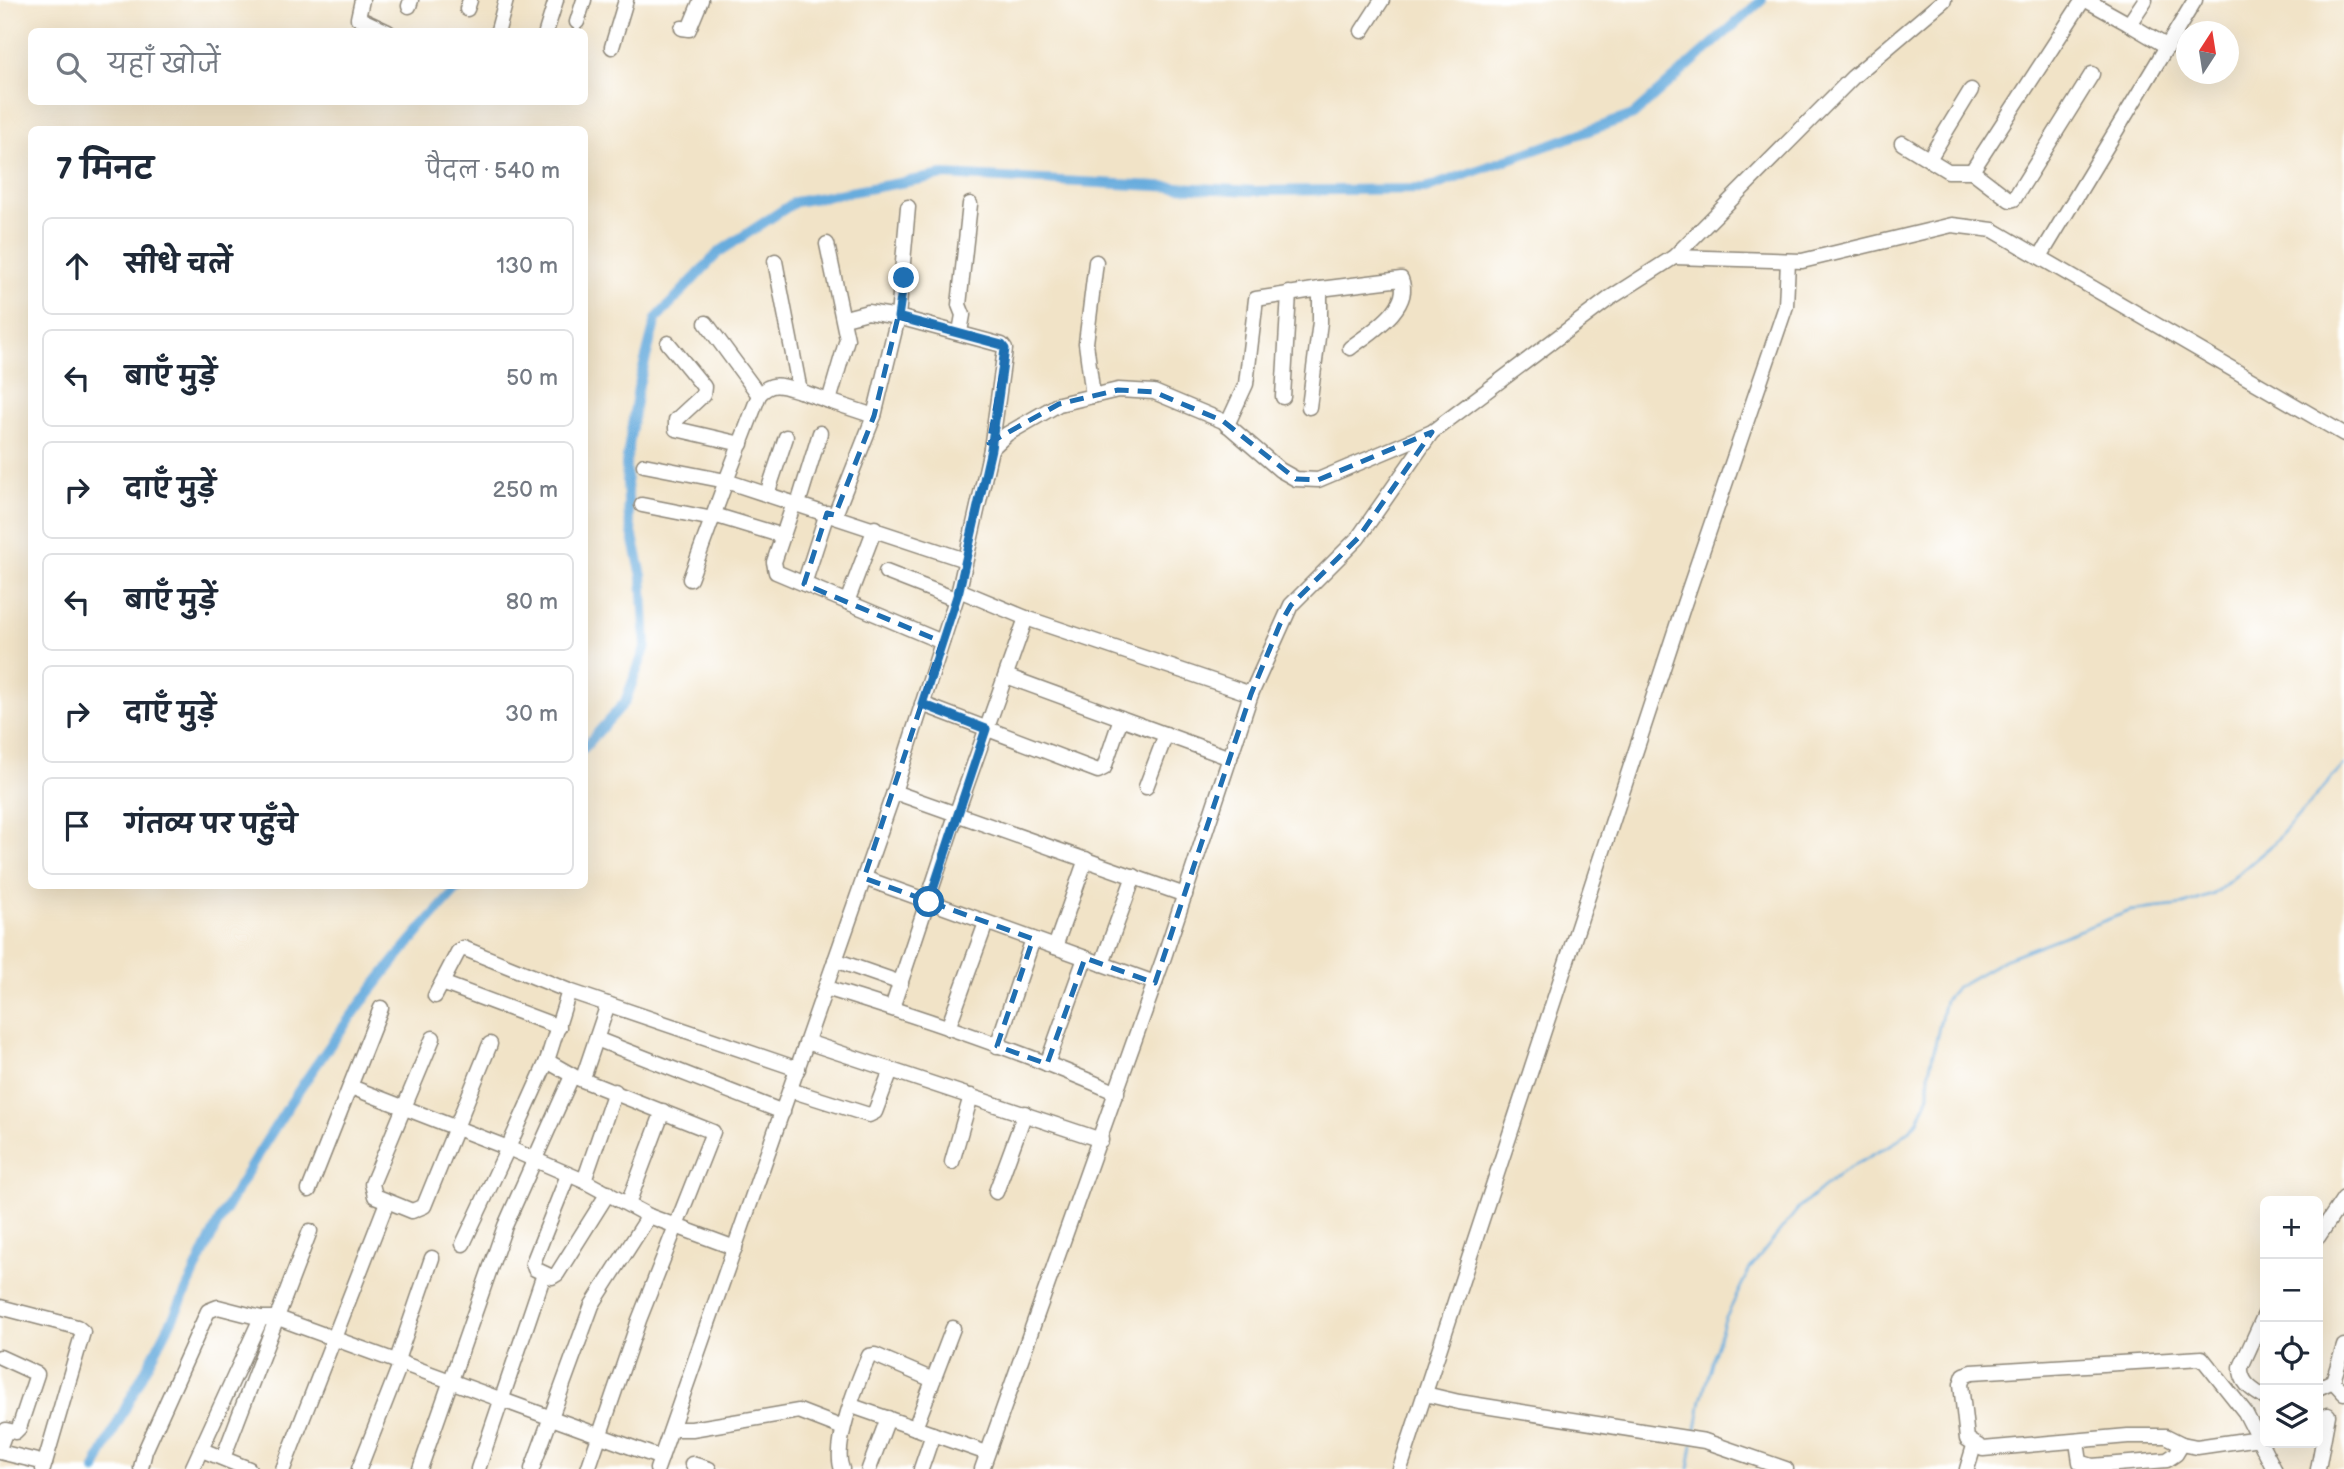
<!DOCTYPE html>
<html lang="hi">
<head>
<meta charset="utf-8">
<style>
  body { margin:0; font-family:"Balsamiq Sans","Playpen Sans Deva",sans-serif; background:#f6f6f7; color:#1f2937 }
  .controls { position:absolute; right:21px; bottom:21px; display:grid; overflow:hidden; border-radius:10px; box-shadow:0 7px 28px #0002 }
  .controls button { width:63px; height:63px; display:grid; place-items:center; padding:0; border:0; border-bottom:2px solid #e0e1e3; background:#fff; color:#1f2937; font:35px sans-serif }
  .compass { position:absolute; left:2176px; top:21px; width:63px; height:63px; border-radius:50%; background:#fff; box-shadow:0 7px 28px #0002; rotate:12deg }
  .stop { position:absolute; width:21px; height:21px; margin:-16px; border:5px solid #1f6fb2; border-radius:50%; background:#fff }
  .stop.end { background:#1f6fb2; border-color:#fff; box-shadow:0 2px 7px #0008 }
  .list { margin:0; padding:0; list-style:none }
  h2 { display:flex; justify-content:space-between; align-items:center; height:91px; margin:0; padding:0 28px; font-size:30px }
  h2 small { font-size:23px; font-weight:400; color:#747a83 }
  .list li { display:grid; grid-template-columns:46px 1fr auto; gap:21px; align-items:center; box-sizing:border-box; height:98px; margin:0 14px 14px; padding:0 14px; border:2px solid #e0e1e3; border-radius:10px }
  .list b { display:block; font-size:26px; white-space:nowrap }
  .list em { font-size:23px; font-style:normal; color:#747a83 }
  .icon { flex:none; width:38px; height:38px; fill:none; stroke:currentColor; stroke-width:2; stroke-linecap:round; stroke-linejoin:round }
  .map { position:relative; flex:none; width:2344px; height:1469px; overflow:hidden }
  .search { position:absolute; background:#fff; box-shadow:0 7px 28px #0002; left:28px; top:28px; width:560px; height:77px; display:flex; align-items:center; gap:18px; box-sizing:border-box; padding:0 24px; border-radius:10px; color:#747a83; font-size:26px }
  .panel { position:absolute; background:#fff; box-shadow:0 7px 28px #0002; left:28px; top:126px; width:560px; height:763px; border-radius:10px }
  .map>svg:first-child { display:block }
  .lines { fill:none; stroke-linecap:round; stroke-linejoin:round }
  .stream { stroke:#68acdd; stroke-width:2.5 }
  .canal { stroke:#68acdd; stroke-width:10 }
  .minor-casing { stroke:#8e8779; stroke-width:17 }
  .minor { stroke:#fff; stroke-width:14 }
  .route { stroke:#1f6fb2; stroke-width:9 }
  .marked { fill:none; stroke:#1f6fb2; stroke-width:5; stroke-dasharray:14 9; stroke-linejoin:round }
</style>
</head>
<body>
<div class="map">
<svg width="2344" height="1469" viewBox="0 0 2344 1469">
  <rect width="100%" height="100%" fill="#fff"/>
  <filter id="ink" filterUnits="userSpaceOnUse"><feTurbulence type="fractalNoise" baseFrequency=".0143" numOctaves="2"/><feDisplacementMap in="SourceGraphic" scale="14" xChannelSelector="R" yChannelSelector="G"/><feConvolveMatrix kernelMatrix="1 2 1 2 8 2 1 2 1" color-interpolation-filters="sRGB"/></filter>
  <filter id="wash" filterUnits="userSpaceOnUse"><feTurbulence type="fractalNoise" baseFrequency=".00686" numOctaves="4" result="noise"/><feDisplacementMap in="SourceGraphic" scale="28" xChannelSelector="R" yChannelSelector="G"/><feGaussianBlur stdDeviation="1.57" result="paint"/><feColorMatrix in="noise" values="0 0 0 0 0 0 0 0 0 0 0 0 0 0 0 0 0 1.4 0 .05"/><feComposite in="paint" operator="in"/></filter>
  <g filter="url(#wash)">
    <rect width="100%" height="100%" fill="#f1e3c7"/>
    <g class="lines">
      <!-- stream -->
      <g class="stream">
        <path d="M1695,1435L1701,1400L1724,1322L1749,1270L1798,1209L1839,1174L1897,1141L1918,1121L1929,1095V1072L1945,1000L1955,988L2009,957L2130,911L2184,905L2214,894L2270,847L2344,765"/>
        <path d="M1689,1469L1693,1445"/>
      </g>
      <!-- canal -->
      <g class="canal">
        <path d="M584,748L625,702L646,646L642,576L629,519L626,464L638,388L656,319L719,252L795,202L943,175L1254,191L1425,189L1633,115L1762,0"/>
        <path d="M95,1469C119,1417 147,1369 173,1318C191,1283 205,1246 224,1212C290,1096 369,983 460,886"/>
      </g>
    </g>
  </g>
  <g filter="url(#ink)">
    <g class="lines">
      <defs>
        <g id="minor">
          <path d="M362,0L358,18L388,32"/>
          <path d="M2086,0L2129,24"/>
          <path d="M2145,0L2129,24L2168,47"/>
          <path d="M409,6L411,0"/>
          <path d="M467,9L470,0"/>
          <path d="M577,22L584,0"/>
          <path d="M682,28L689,29L701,0"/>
          <path d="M498,30L506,0"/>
          <path d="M1362,31L1382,0"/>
          <path d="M546,32L556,0"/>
          <path d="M612,47L626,0"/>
          <path d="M1902,143L1948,171H1972L2010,200L2014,199L2092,74"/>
          <path d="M1929,159L1971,90"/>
          <path d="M1972,171L2083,0"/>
          <path d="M908,207L898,317L1002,345L1005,349L991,449"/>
          <path d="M827,244L847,339L829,401L874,416L898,317L868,312L845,318"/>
          <path d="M2041,255L2195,0"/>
          <path d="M1674,257L1802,261L1952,225L1993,230L2344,434"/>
          <path d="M775,261L800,391L829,401"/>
          <path d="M1320,289L1401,279C1413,308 1369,333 1350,348"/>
          <path d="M706,323L759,395"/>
          <path d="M960,332L963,315L959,305L970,204"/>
          <path d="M668,343L704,387L703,395L676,420V429L741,444"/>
          <path d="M800,391C783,386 772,380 759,395L726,481L965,560"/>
          <path d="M1093,396L1086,343L1096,262"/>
          <path d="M1283,397L1289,293"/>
          <path d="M1227,425L1246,384L1256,299L1320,289V322L1309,407"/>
          <path d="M644,465L726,481L690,579"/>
          <path d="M767,494L786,437"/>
          <path d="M794,503L774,562L776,572L942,642"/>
          <path d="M798,504L820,433"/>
          <path d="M642,505L713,519"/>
          <path d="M714,515L783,536"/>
          <path d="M835,515L874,416"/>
          <path d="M886,572L955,599"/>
          <path d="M804,584L827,513"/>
          <path d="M959,590L1026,618L1251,694"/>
          <path d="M847,602L875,528"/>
          <path d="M1006,676L1230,758"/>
          <path d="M922,704L1098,771L1104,768L1121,718"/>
          <path d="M1146,787L1166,734"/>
          <path d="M894,792L1185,895"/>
          <path d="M864,878L1155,983"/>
          <path d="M1055,947L1086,859"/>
          <path d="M835,960L901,983"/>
          <path d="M1102,964L1134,876"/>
          <path d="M442,983L559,1027"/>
          <path d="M826,988C924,1018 1023,1051 1117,1093"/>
          <path d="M569,991L547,1061L508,1148L584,1181L649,1216L735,1248"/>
          <path d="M435,996L458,952L463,948L569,991L798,1069"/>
          <path d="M892,1008L957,812L1026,618"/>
          <path d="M948,1028L986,923"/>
          <path d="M433,1038L372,1184L375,1196L412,1211L424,1206L490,1044"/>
          <path d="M599,1040L783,1112"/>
          <path d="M807,1042L1101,1140"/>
          <path d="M997,1046L1033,939"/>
          <path d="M547,1061L577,1078H583L608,1004"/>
          <path d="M1047,1064L1085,958"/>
          <path d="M580,1079L713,1132L639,1320L588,1469"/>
          <path d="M351,1087L508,1148L463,1244"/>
          <path d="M790,1090L869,1115L875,1112L891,1070"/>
          <path d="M952,1162L971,1096"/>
          <path d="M568,1175L533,1263L535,1269L552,1277L557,1274L608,1193"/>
          <path d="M584,1181L615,1091"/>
          <path d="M309,1190L381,1008"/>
          <path d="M996,1192L1025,1113"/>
          <path d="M628,1204L663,1111"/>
          <path d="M2318,1237L2344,1198"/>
          <path d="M0,1307L77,1327L83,1332L43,1469"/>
          <path d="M2265,1314L2241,1367C2240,1383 2253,1390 2265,1398"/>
          <path d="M2344,1346L2333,1381L2344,1393"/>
          <path d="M0,1357L37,1374L19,1428L15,1432L6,1430L0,1446"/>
          <path d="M397,1360L432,1258"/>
          <path d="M2318,1388L2333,1381"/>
          <path d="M1425,1394L1459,1402L1705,1441L1786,1469"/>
          <path d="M852,1406L987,1453"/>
          <path d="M915,1428L953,1328"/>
          <path d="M672,1429H692L799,1411L843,1428"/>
          <path d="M2259,1438L2197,1447L2182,1444L2166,1436H2128L1983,1449L1967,1439L1961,1384L1964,1375L1972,1372L2202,1358L2245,1412L2274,1469"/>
          <path d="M2077,1442L2080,1462L2092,1466L2167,1460L2176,1454L2182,1444"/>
          <path d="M202,1450L249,1469"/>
          <path d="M0,1452L45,1463"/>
          <path d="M223,1458L310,1231"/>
          <path d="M692,1464L709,1469"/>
          <path d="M141,1468L145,1451L208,1311L218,1307L261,1318H278L661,1458"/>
          <path d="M192,1469L261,1318"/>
          <path d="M283,1469L387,1202"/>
          <path d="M359,1469L401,1362"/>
          <path d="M420,1469L505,1226L572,1076"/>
          <path d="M478,1469L544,1274"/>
          <path d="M532,1469L592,1305L649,1216"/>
          <path d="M657,1469L894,792L959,590L991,449L1007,434L1059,404L1118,390L1154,392L1223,421L1280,470L1296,479L1318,480L1432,432"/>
          <path d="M842,1469C832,1447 858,1380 869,1356L875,1355L933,1380"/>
          <path d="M869,1469L888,1418"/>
          <path d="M921,1469L933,1434"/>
          <path d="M982,1469L1164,957L1251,694L1291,605L1358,538L1432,432L1610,298L1674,257L1853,77L1944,0"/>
          <path d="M1400,1469L1684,604L1786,306L1788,261"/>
          <path d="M1967,1469L1974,1446"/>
          <path d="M2318,1469L2328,1415"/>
        </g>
      </defs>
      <!-- minor casing -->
      <use href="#minor" class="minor-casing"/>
      <!-- minor -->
      <use href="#minor" class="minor"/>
    </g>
  </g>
  <g class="lines" filter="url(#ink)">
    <!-- route -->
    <path class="route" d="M904,278L898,317L1002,345L1005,349L991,449L959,590L922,704L986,729L929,902"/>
  </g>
  <!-- marked area -->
  <path class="marked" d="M898,317L1002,345L1005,356L989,443L1059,404L1118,390L1154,392L1223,421L1296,479L1318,480L1432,432L1358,538L1291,605L1280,624L1251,694L1155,983L1085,958L1047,1064L997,1046L1033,939L864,878L942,642L804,584L827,513L835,515L874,416Z"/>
</svg>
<div class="controls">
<button>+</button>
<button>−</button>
<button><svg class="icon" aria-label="locate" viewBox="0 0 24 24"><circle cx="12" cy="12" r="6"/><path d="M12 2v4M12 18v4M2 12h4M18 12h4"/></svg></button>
<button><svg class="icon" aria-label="layers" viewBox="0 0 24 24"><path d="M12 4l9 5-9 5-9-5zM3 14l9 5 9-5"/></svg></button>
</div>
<svg class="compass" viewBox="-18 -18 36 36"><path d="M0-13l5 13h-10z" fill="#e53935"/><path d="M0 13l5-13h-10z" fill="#747a83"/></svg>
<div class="stop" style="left:929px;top:902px"></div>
<div class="stop end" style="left:904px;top:278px"></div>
<div class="search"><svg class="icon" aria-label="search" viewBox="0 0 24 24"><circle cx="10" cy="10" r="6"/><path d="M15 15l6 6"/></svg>यहाँ खोजें</div>
<section class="panel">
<h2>7 मिनट<small>पैदल · 540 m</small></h2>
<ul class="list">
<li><svg class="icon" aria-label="ahead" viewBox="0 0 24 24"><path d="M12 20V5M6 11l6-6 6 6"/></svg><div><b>सीधे चलें</b></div><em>130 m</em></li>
<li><svg class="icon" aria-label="left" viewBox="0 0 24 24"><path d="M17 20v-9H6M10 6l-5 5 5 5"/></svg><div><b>बाएँ मुड़ें</b></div><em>50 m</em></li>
<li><svg class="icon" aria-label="right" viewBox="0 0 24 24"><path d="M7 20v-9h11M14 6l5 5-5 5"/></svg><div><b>दाएँ मुड़ें</b></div><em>250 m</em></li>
<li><svg class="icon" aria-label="left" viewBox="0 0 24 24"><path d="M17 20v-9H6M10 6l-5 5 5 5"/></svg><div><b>बाएँ मुड़ें</b></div><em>80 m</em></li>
<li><svg class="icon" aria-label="right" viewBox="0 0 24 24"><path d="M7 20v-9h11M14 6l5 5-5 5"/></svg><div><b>दाएँ मुड़ें</b></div><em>30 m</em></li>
<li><svg class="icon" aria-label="arrive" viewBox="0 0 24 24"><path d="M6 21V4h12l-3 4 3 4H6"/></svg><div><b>गंतव्य पर पहुँचे</b></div></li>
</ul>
</section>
</div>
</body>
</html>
